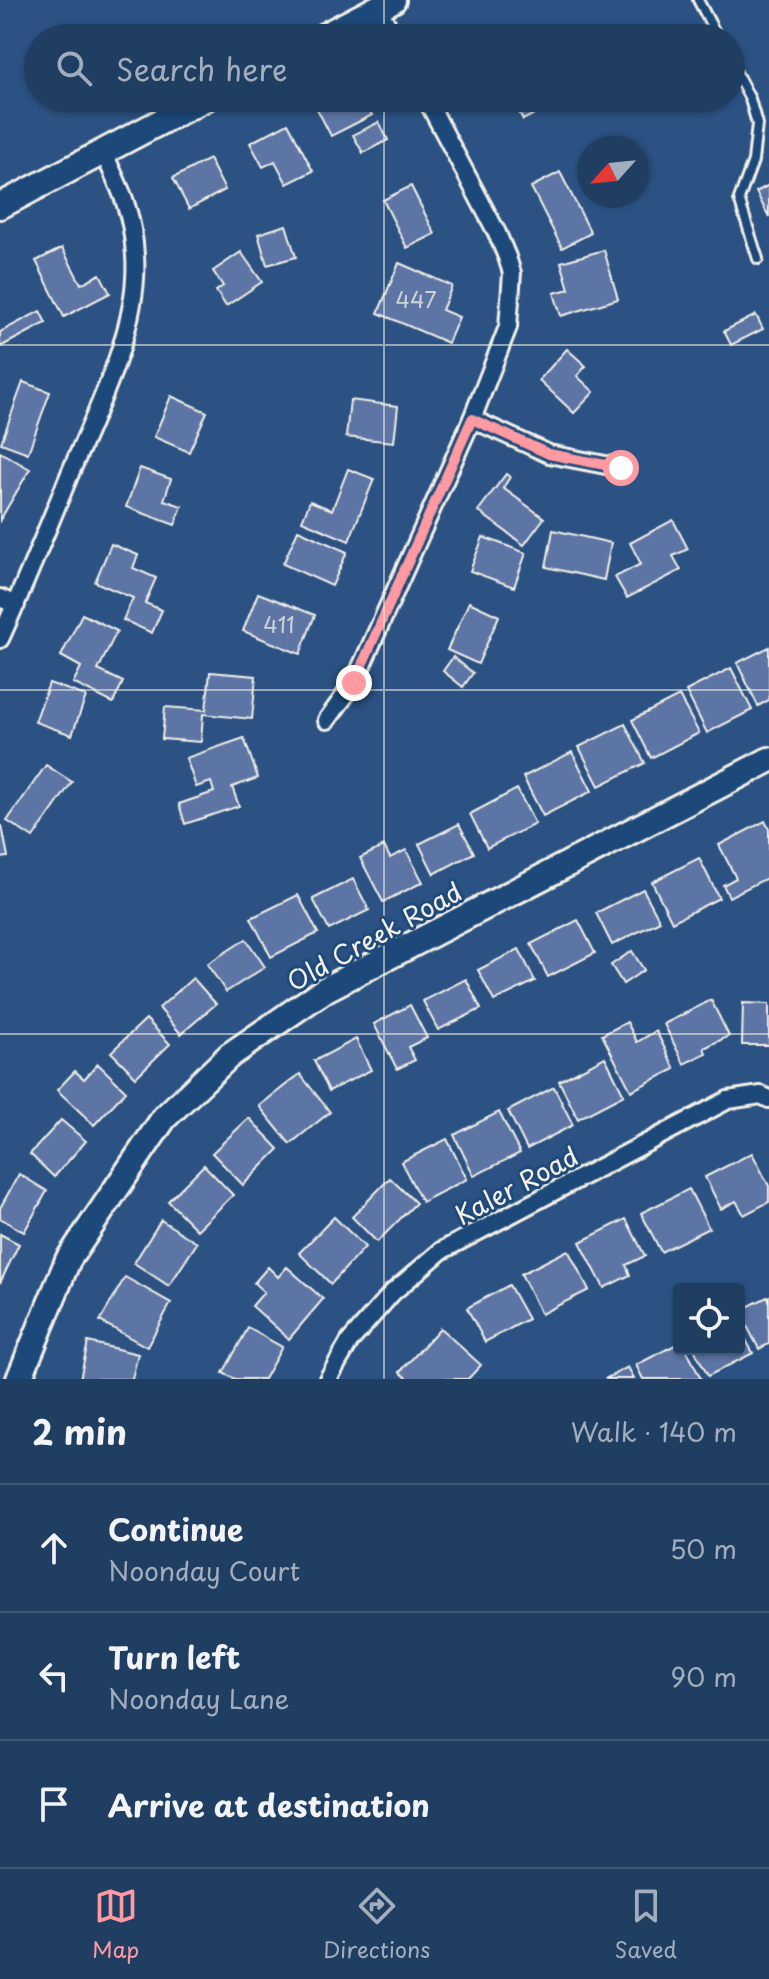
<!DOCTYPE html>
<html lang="en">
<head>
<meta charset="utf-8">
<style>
  body { margin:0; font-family:"Playpen Sans",sans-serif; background:#2d496b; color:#f1f3f6 }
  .controls { position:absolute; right:24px; bottom:24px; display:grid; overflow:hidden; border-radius:8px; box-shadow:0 2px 6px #0004 }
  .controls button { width:72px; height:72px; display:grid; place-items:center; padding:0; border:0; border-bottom:2px solid #3d5777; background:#203e62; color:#f1f3f6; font:40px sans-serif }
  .compass { position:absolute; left:577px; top:136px; width:72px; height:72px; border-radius:50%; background:#203e62; box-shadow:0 2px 6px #0004; rotate:243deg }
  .stop { position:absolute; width:24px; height:24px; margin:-18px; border:6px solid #ff9aa2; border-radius:50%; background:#fff }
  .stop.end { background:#ff9aa2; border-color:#fff; box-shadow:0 2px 8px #0008 }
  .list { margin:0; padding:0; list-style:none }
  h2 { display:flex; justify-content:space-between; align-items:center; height:104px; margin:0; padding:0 32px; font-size:34px }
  h2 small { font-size:26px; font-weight:400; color:#a2aebe }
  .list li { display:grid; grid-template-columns:52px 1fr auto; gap:24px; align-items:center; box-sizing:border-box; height:128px; padding:0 32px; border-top:2px solid #3d5777 }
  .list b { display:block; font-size:30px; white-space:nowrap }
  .list p { margin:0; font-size:26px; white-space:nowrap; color:#a2aebe }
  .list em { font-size:26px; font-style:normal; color:#a2aebe }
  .icon { flex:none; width:44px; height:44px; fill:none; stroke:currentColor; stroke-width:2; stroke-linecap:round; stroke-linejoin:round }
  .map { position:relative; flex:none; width:769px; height:1379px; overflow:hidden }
  .search { position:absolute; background:#203e62; box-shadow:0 2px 6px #0004; left:24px; right:24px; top:24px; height:88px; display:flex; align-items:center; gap:20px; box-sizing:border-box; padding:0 28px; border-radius:44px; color:#a2aebe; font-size:30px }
  .sheet { height:488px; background:#203e62 }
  nav { display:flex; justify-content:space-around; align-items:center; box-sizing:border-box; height:112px; border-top:2px solid #3d5777; background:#203e62; font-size:22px; color:#a2aebe }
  nav a { display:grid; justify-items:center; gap:4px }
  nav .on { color:#ff9aa2 }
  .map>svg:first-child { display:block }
  .building { fill:#5d74a5; stroke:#f4f1e8; stroke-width:2 }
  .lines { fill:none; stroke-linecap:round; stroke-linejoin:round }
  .lane-casing { stroke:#f4f1e8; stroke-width:14 }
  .street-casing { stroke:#f4f1e8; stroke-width:22 }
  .secondary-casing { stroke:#f4f1e8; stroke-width:30 }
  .lane { stroke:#1f4a7a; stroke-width:8 }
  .street { stroke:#1f4a7a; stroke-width:16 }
  .secondary { stroke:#1f4a7a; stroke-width:24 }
  .route { stroke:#ff9aa2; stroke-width:10 }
  .grid { fill:none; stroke:#f4f1e8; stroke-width:2; stroke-opacity:0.55 }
  .labels { text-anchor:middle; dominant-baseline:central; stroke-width:6; stroke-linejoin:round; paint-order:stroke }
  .number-label { font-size:22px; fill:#ced2d7 }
  .street-label { font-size:26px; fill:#f4f1e8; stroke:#1f4a7a }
</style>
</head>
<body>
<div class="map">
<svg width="769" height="1379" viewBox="0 0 769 1379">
  <rect width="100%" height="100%" fill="#2b5283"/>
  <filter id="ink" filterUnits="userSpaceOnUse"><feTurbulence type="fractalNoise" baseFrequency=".0125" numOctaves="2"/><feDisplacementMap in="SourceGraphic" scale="16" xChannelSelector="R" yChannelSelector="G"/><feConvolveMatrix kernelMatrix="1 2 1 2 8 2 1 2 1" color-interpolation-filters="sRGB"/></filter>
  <g filter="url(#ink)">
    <!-- building -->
    <g class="building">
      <path d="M319,98H363L372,115L331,136L313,101Z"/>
      <path d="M512,98H565L523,120Z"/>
      <path d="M379,122L388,140L363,153L353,135Z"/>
      <path d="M288,123L313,171L287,184L275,161L263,167L250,143Z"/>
      <path d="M209,159L225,190L189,209L173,178Z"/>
      <path d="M560,172L591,233L562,248L531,187Z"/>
      <path d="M769,185V217L756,192Z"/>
      <path d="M411,186L435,234L407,248L383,200Z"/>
      <path d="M286,225L296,257L267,265L258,234Z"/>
      <path d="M62,248L81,284L100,274L110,293L64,317L36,261Z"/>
      <path d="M604,250L618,299L561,316L554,293L569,289L561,262Z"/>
      <path d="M241,252L262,282L226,306L216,291L223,286L213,271Z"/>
      <path d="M399,263L452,286L442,310L459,317L448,343L378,313Z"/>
      <path d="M40,311L46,323L0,347V332Z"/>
      <path d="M756,315L763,329L731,345L724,331Z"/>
      <path d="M567,349L586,366L577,376L594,392L574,413L539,380Z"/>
      <path d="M23,382L50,392L28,453L1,443Z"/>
      <path d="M171,396L207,412L189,452L154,437Z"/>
      <path d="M350,400L398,406L394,442L346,437Z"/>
      <path d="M0,452L30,469L0,520Z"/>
      <path d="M140,468L171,479L164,500L182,506L175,525L126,507Z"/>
      <path d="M348,469L374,479L349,541L302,521L310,501L332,510Z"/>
      <path d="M506,474L510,477L503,488L544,518L524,545L478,511Z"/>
      <path d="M673,520L688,549L673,556L681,570L627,598L615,577L641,564L630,543Z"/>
      <path d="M298,530L347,552L332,586L283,564Z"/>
      <path d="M553,530L611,543L604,580L546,567Z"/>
      <path d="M483,537L526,553L514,587L470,571Z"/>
      <path d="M111,544L138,555L133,568L156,578L145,603L162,610L152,633L123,620L133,598L95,582Z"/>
      <path d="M258,593L315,615L300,654L243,631Z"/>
      <path d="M469,602L499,616L478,664L447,650Z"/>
      <path d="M82,614L117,631L98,670L123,682L113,703L73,683L81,667L61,656Z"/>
      <path d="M769,647V700L758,706L737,663Z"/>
      <path d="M453,657L473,673L463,687L443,671Z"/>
      <path d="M731,668L752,710L707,733L686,691Z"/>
      <path d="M210,672L256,676L252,719L203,714L201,742L162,739L165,707L206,710Z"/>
      <path d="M49,683L86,696L72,735L35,722Z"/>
      <path d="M679,696L699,733L651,758L632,720Z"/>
      <path d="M625,724L645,763L599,786L579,747Z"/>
      <path d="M244,738L258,778L232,787L239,806L185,824L179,804L214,792L211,782L196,787L186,758Z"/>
      <path d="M572,752L592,791L543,816L523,777Z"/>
      <path d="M46,765L72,782L33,838L7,821Z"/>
      <path d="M517,789L535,824L487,848L470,814Z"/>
      <path d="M765,821L769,829V877L729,897L723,885L736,878L719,845Z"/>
      <path d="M459,824L474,853L434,874L419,844Z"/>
      <path d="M0,826H2L8,857L0,858Z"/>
      <path d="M384,846L390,858L406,850L423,882L383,902L360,858Z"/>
      <path d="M699,858L719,898L672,922L652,882Z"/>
      <path d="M353,879L369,910L329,930L313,899Z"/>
      <path d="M643,889L660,921L612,945L596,913Z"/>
      <path d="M298,895L318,933L271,957L251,918Z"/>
      <path d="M578,920L595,953L548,977L531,944Z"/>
      <path d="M246,939L265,967L226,992L207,964Z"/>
      <path d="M519,949L535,981L494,1001L478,970Z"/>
      <path d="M632,951L644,970L623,984L611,965Z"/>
      <path d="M193,978L216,1004L181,1034L159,1008Z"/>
      <path d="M466,979L481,1009L438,1030L423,1001Z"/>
      <path d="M711,1000L729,1036L704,1048L706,1053L684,1064L664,1024Z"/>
      <path d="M743,1003L769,1004V1045H742Z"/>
      <path d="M410,1005L427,1038L408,1047L415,1060L397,1069L374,1024Z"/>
      <path d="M146,1019L170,1044L136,1077L111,1052Z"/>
      <path d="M627,1022L637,1042L656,1031L675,1069L631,1091L602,1035Z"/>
      <path d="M356,1039L371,1070L329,1091L314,1061Z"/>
      <path d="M605,1057L624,1095L578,1119L559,1081Z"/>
      <path d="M98,1064L126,1091L94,1125L57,1090L75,1071L84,1079Z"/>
      <path d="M300,1074L330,1112L290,1144L259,1106Z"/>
      <path d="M554,1087L573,1125L527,1149L508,1111Z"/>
      <path d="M499,1112L520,1153L474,1176L454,1135Z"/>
      <path d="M249,1118L279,1149L243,1185L212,1153Z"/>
      <path d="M61,1120L86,1141L54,1177L30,1154Z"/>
      <path d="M447,1139L467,1179L422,1202L401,1162Z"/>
      <path d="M752,1153L769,1186V1202L744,1215L736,1201L721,1209L705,1177Z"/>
      <path d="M204,1165L233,1195L197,1230L168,1201Z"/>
      <path d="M19,1174L47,1191L24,1232L0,1218V1208Z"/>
      <path d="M390,1178L416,1203L377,1242L352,1217Z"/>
      <path d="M689,1189L709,1228L661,1252L641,1213Z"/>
      <path d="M334,1217L365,1247L331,1284L299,1253Z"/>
      <path d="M626,1219L645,1256L626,1265L630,1275L604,1288L580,1242Z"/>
      <path d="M161,1220L197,1243L169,1286L134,1263Z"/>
      <path d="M0,1234L19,1244L0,1283Z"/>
      <path d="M568,1250L589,1290L541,1314L521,1274Z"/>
      <path d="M268,1267L278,1277L287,1267L323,1299L289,1339L252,1306L264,1292L254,1283Z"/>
      <path d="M125,1277L171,1303L147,1347L100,1321Z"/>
      <path d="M509,1285L528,1319L485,1342L467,1308Z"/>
      <path d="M769,1296V1344L759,1349L739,1311Z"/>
      <path d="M739,1327L753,1353L708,1376L694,1349H739Z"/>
      <path d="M248,1328L282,1347L264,1379H235L223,1373Z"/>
      <path d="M440,1328L481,1365L468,1379H408L400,1372Z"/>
      <path d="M88,1342L138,1354L132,1379H80Z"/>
      <path d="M679,1343V1349H686L701,1379H643L636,1365Z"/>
      <path d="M628,1367L634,1379H605Z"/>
    </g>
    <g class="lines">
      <defs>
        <g id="lane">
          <path d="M698,0L718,38"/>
          <path d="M731,63L750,99L757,124L753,161L739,199L758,259"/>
        </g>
        <g id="street">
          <path d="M378,8L394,38"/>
          <path d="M472,419L549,454L621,468"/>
          <path d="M0,598L16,605"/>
          <path d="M0,639C25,584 48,527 71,471C98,408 140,325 135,256C133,214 121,189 103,152"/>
          <path d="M327,720L354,683L472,419L508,327L512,273L507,257L497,233L426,98"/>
          <path d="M328,1379L350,1341L392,1293L441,1251L728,1100L761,1095L769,1099"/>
        </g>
        <g id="secondary">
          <path d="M320,38L393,0"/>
          <path d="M0,206L206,98"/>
          <path d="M19,1379L68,1260L164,1118L230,1055L326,989L769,760"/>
        </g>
      </defs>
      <!-- lane casing -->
      <use href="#lane" class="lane-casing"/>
      <!-- street casing -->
      <use href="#street" class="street-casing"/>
      <!-- secondary casing -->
      <use href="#secondary" class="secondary-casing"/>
      <!-- lane -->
      <use href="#lane" class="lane"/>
      <!-- street -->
      <use href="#street" class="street"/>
      <!-- secondary -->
      <use href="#secondary" class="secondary"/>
    </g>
  </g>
  <g class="lines" filter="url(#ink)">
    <!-- route -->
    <path class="route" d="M354,683L472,419L549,454L621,468"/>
  </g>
  <!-- grid -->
  <path class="grid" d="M384,0V38M384,98V1379M0,345H769M0,690H769M0,1034H769"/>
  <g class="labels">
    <!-- number labels -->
    <g class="number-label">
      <text x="416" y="298">447</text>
      <text x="279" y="623">411</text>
    </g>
    <!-- street labels -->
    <g class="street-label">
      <text transform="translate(374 936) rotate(-29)">Old Creek Road</text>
      <text transform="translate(516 1185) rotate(-28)">Kaler Road</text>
    </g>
  </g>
</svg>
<div class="controls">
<button><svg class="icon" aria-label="locate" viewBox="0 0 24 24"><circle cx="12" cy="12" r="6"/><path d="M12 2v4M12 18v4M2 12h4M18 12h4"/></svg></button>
</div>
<svg class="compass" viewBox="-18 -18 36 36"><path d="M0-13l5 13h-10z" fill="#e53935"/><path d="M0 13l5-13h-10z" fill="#a2aebe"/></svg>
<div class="stop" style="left:621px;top:468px"></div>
<div class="stop end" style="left:354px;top:683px"></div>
<div class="search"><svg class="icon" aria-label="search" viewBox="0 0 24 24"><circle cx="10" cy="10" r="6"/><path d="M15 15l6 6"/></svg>Search here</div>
</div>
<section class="sheet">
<h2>2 min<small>Walk · 140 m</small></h2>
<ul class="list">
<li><svg class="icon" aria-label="ahead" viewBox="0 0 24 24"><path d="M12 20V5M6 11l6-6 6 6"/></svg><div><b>Continue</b><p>Noonday Court</p></div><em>50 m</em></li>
<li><svg class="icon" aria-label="left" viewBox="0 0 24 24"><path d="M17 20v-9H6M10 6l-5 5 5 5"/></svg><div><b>Turn left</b><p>Noonday Lane</p></div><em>90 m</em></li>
<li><svg class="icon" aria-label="arrive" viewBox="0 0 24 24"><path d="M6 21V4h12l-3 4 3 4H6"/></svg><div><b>Arrive at destination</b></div></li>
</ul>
</section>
<nav>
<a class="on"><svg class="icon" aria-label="map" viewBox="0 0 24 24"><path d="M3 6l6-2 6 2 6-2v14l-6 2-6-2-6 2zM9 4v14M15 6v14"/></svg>Map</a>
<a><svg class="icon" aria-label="directions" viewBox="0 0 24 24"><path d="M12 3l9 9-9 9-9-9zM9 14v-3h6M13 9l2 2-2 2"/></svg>Directions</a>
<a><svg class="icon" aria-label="saved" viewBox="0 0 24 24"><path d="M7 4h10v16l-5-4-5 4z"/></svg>Saved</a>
</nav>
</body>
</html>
